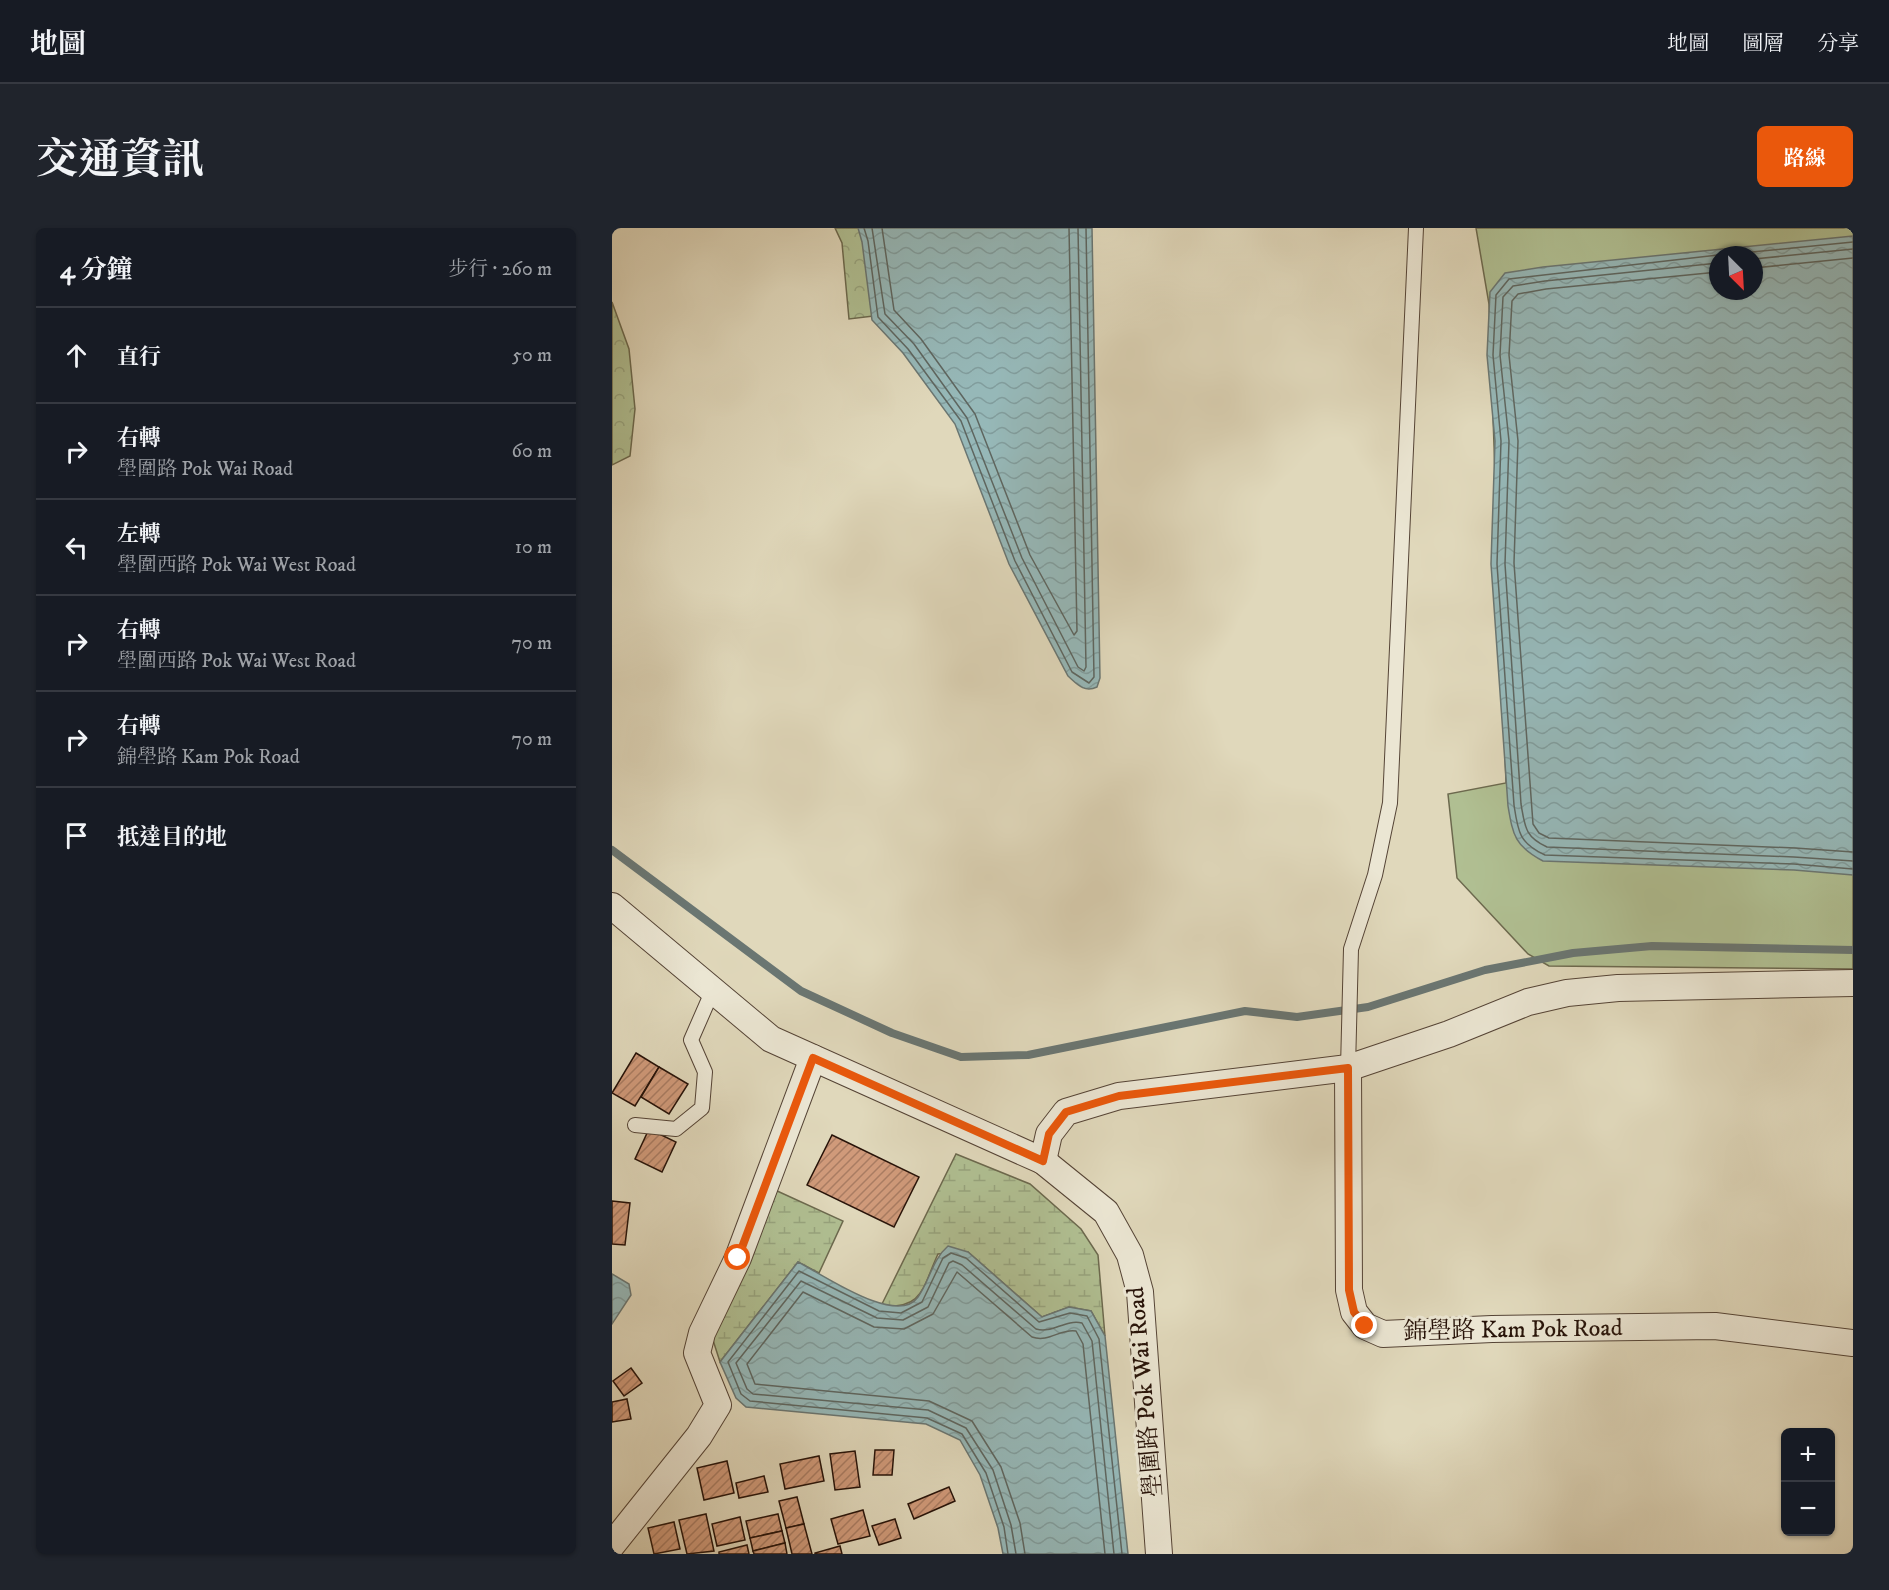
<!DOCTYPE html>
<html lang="zh-TW">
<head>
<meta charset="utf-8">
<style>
  body { margin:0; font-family:"IM FELL DW Pica","Noto Serif TC",serif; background:#20242c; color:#f1f3f6 }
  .controls { position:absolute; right:18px; bottom:18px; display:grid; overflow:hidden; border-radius:9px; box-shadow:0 2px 4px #0004 }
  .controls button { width:54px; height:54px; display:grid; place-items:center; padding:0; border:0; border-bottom:2px solid #363941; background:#171b24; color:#f1f3f6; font:30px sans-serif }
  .compass { position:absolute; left:1097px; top:18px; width:54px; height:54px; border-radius:50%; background:#171b24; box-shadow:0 2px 4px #0004; rotate:156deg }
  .stop { position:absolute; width:18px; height:18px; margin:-14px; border:4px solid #ea580c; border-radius:50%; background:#fff }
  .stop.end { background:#ea580c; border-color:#fff; box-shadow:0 2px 6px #0008 }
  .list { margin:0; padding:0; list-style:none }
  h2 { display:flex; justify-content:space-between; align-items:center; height:78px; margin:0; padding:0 24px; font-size:26px }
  h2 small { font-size:20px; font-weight:400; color:#9ea1a6 }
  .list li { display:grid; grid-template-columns:39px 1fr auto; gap:18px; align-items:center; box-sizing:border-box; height:96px; padding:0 24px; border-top:2px solid #363941 }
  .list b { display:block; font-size:22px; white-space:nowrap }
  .list p { margin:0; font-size:20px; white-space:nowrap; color:#9ea1a6 }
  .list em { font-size:20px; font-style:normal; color:#9ea1a6 }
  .icon { flex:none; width:33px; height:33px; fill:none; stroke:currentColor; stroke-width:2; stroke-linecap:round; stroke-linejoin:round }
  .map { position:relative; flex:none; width:1241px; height:1326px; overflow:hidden; border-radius:9px }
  header { display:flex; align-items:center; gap:36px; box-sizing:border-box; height:84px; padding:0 30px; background:#171b24; border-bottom:2px solid #363941 }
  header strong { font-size:28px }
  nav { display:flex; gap:33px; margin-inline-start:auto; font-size:21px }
  .intro { display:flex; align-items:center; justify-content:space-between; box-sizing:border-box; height:144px; padding:0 36px }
  h1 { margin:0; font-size:42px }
  .button { padding:15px 27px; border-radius:9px; background:#ea580c; color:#fff; font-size:21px; font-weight:700 }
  main { display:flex; gap:36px; padding:0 36px }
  aside { flex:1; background:#171b24; border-radius:9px; box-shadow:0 2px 4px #0004 }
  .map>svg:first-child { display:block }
  .grass { fill:#b0bf92; stroke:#6c694e; stroke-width:1.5; fill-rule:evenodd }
  .forest { fill:url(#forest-crowns); stroke:#6c694e; stroke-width:1.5 }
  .wetland { fill:url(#wetland-marsh); stroke:#6c694e; stroke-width:1.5 }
  .water { fill:url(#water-waves); stroke:#6a7672; stroke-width:1.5; fill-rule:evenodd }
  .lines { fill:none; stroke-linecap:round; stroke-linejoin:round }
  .shore { stroke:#5e6660; stroke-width:1.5 }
  .stream { stroke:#6a7672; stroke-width:8 }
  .building { fill:url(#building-hatch); stroke:#271309; stroke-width:1.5 }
  .lane-casing { stroke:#554436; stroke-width:16 }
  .street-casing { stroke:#554436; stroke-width:28 }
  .lane { stroke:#ebe6d3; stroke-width:14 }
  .street { stroke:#ebe6d3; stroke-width:26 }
  .route { stroke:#ea580c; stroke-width:8 }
  .labels { text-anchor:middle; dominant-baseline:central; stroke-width:6; stroke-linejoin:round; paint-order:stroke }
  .street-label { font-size:24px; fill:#271309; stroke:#ebe6d3 }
</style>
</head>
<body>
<header>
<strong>地圖</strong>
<nav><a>地圖</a><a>圖層</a><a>分享</a></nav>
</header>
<div class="intro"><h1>交通資訊</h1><a class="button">路線</a></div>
<main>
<aside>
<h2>4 分鐘<small>步行 · 260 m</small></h2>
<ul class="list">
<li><svg class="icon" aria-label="ahead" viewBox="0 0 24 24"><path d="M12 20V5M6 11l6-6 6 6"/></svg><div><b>直行</b></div><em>50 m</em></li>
<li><svg class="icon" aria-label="right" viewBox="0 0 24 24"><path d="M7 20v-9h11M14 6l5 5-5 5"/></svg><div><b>右轉</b><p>壆圍路 Pok Wai Road</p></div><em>60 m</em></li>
<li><svg class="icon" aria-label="left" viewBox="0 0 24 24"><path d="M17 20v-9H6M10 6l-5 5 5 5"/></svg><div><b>左轉</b><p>壆圍西路 Pok Wai West Road</p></div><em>10 m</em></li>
<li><svg class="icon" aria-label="right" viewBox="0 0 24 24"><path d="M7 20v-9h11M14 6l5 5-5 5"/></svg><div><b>右轉</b><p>壆圍西路 Pok Wai West Road</p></div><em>70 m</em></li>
<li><svg class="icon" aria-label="right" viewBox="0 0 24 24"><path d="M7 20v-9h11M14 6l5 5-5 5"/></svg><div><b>右轉</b><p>錦壆路 Kam Pok Road</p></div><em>70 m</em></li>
<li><svg class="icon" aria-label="arrive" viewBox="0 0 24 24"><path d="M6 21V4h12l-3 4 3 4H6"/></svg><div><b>抵達目的地</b></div></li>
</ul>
</aside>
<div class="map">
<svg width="1241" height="1326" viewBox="0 0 1241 1326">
  <defs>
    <pattern id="forest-crowns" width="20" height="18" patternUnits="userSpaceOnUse" patternTransform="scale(1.5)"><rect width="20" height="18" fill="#b0bf92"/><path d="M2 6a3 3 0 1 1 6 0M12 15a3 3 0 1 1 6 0" fill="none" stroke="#97a37d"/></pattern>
    <pattern id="wetland-marsh" width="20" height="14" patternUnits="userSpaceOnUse" patternTransform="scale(1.5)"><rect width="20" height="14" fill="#b0bf92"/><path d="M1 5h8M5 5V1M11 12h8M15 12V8" fill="none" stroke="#97a37d"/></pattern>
    <pattern id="water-waves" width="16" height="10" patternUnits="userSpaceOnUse" patternTransform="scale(1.5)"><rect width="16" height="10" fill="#96b8b8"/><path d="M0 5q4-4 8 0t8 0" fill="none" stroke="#819d9d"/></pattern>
    <pattern id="building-hatch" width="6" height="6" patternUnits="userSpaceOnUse" patternTransform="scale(1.5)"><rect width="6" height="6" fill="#d09a7a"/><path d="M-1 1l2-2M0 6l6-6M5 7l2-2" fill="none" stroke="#a97c62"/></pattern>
  </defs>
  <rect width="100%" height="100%" fill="#e0d8bb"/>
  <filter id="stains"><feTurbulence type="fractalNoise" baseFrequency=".00333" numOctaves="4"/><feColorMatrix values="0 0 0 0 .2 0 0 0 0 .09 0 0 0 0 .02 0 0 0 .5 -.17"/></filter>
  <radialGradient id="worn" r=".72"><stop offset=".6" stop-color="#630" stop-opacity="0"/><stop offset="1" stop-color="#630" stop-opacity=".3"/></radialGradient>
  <!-- grass -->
  <path class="grass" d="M864,0H1241V741L937,738L916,726L845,650L836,566L894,555L877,76ZM1106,27H1142V63H1106Z"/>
  <!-- forest -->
  <g class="forest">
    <path d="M223,0H287L286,85L237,91L230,15Z"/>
    <path d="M0,74L17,121L23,181L18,228L0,237Z"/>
  </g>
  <!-- wetland -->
  <g class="wetland">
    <path d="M344,926L418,956L469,1001L486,1027L493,1108L479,1083L457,1079L430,1089L356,1024L326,1026C310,1060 312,1081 269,1078Z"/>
    <path d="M163,962L231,993L207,1045L186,1034L108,1134L100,1109Z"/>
  </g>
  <!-- water -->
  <g class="water">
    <path d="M246,0H480L488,450L485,459C472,465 465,456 456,448L397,336L343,196L291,125L260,92L250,14Z"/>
    <path d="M1241,8V647L1182,642L931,633C903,618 901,608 896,578L879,336L883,213L875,127L878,64L893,45L931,39ZM1106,27H1142V63H1106Z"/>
    <path d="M336,1018L356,1024L430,1089L457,1079L479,1083L493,1108L516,1326H391L386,1300L368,1247L348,1212L314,1196L134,1179L124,1170L108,1134L186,1034C210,1046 285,1099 306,1069C318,1052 320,1032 336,1018Z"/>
    <path d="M0,1046L17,1056L19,1067L0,1096Z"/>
  </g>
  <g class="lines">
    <!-- shore -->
    <g class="shore">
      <path d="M252,0L256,13L266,89L296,121L349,193L403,333L460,444L477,455L482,449L474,0"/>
      <path d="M260,0L273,86L302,116L355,190L410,330L466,439L472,443L474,439L466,0"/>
      <path d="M270,0L282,82L309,111L363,186L418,327L462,407L465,403L457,0"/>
      <path d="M1106,27L897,51L884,67L881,127L889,213L885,336L902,577C906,604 907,615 933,627L1182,636L1241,641"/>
      <path d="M1109,27L1241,14"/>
      <path d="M1142,31L1241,21"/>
      <path d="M1106,35L933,53L901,58L891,69L888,127L897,213L893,336L909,576C913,599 913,609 935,619L1182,629L1241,633"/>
      <path d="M1142,40L1241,30"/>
      <path d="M1106,44L934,61L906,66L900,73L897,127L906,213L902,335L921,596L927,605L937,610L1183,620L1241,624"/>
      <path d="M396,1326L392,1299L374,1245L350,1206L315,1190L138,1173L129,1166L116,1134L187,1043L267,1083L289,1085L310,1074L331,1030L339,1025L354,1030L427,1094L458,1085L475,1088L487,1111L510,1326"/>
      <path d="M404,1326L399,1297L381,1242L354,1200L316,1182L141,1166L135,1161L124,1135L189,1053L265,1090L291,1092L316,1079L337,1035L341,1033L350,1037L424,1101C440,1106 453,1091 470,1095L480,1113L502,1326"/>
      <path d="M413,1326L408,1295L389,1239L360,1193L317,1173L143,1156L135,1136L191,1064L262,1099L292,1101L321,1086L345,1044L420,1109C437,1115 449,1100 464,1103L471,1116L493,1326"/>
    </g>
    <!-- stream -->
    <path class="stream" d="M0,622L189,763L280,805L349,829L416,827L633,783L685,789L756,779L873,742L961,725L1040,718L1241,722"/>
  </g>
  <!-- building -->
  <g class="building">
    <path d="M24,825L47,839L23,878L0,865Z"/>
    <path d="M47,839L76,856L57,886L29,869Z"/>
    <path d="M37,901L64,914L50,944L23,931Z"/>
    <path d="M220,907L307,949L282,999L195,957Z"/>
    <path d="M0,973L18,975L13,1017L0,1016Z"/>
    <path d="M19,1140L30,1155L12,1168L1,1153Z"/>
    <path d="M15,1171L19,1191L0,1194V1174Z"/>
    <path d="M263,1222H282L280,1247H261Z"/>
    <path d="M243,1223L248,1259L223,1262L218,1226Z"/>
    <path d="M207,1228L212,1253L173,1261L168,1236Z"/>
    <path d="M115,1233L122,1265L92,1272L85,1240Z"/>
    <path d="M152,1248L156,1264L127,1270L124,1255Z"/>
    <path d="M337,1259L343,1273L302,1291L296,1276Z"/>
    <path d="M185,1269L192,1296L174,1300L167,1273Z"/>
    <path d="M251,1282L258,1308L226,1316L219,1291Z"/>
    <path d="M94,1286L102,1323L75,1326L67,1292Z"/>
    <path d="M166,1286L170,1303L138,1310L134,1293Z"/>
    <path d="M128,1289L133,1312L105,1318L100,1296Z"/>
    <path d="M283,1291L289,1310L267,1317L260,1298Z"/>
    <path d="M62,1294L68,1321L42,1326L36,1300Z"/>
    <path d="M192,1296L200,1326H180L174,1300Z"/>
    <path d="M170,1303L173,1315L141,1323L138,1310Z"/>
    <path d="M173,1315L175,1326H142L141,1323Z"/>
    <path d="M135,1317L137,1326H107V1324Z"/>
    <path d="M228,1318L230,1326H203V1325Z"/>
  </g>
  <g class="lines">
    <defs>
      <g id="lane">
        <path d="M736,840L739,721L763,647L778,575L804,0"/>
        <path d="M23,897L64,901L90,880L93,844L79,812L100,764"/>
      </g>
      <g id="street">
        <path d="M0,678L159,811L431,933L494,984L518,1027L528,1064L547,1326"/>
        <path d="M736,840L737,1062L742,1084L753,1098L771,1106L880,1101L1103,1098L1241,1115"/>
        <path d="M431,933L437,906L454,884L507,868L736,840L837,806L916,774L955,765L1006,760L1241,755"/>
        <path d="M0,1317L87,1208L106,1177L85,1125L90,1105L126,1030L201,830"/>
      </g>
    </defs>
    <!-- lane casing -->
    <use href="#lane" class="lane-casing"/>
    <!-- street casing -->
    <use href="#street" class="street-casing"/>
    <!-- lane -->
    <use href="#lane" class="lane"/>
    <!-- street -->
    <use href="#street" class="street"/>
  </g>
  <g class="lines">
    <!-- route -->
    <path class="route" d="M126,1030L201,830L431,933L437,906L454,884L507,868L736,840L737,1062L742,1084L753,1098"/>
  </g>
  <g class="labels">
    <!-- street labels -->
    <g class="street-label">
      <text transform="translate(901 1102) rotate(-1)">錦壆路 Kam Pok Road</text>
      <text transform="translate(533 1164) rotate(-95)">壆圍路 Pok Wai Road</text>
    </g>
  </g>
  <rect width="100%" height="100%" filter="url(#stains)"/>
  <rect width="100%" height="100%" fill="url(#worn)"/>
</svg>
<div class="controls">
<button>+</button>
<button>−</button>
</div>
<svg class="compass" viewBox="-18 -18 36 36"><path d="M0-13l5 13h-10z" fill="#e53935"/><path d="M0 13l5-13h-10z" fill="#9ea1a6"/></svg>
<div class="stop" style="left:126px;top:1030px"></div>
<div class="stop end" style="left:753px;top:1098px"></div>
</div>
</main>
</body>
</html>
